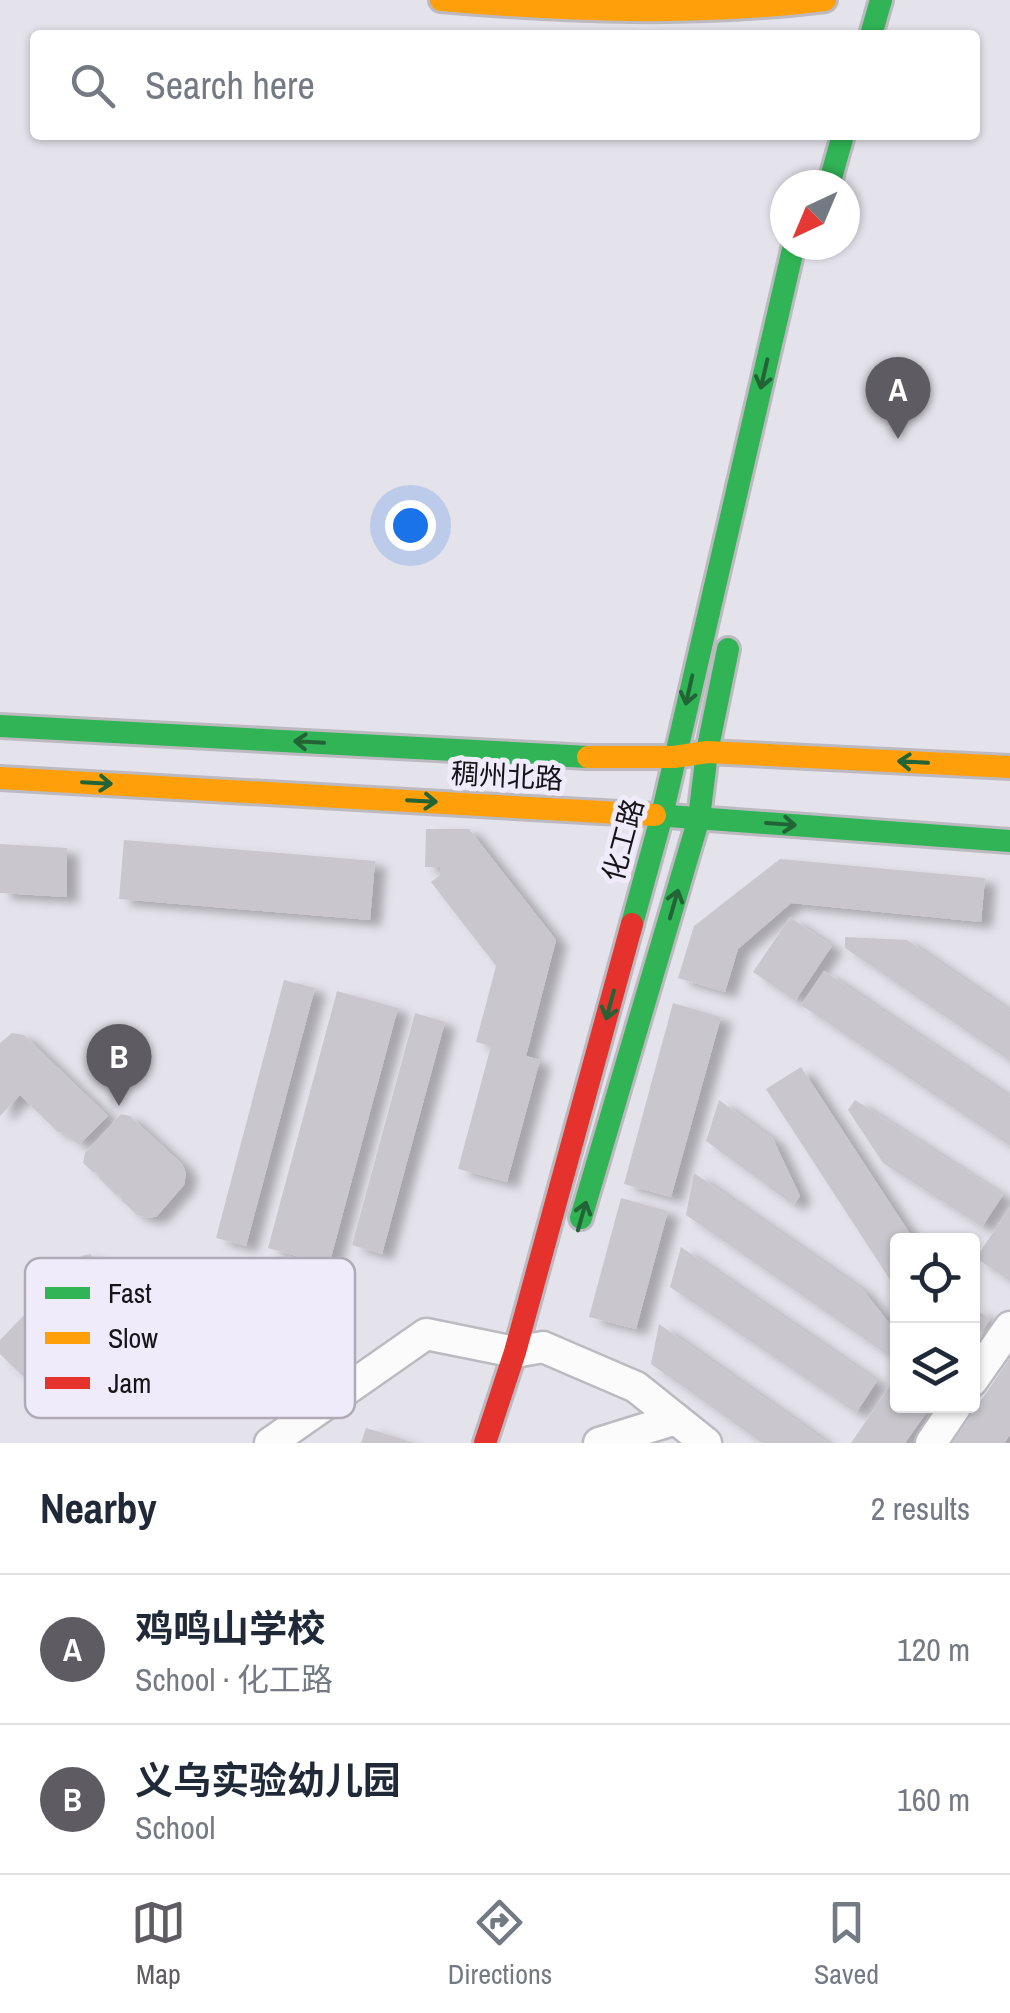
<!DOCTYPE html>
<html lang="en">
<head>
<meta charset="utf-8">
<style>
  body { margin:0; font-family:"Archivo Narrow","Noto Sans SC",sans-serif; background:#f6f6f7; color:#1f2937 }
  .controls { position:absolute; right:30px; bottom:30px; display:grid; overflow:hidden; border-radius:10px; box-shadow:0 2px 8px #0004 }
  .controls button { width:90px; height:90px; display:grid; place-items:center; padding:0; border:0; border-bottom:2px solid #e0e1e3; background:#fff; color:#1f2937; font:50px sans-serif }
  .compass { position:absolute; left:770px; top:170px; width:90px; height:90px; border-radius:50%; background:#fff; box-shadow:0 2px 8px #0004; rotate:224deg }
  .you { position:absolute; left:410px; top:525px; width:35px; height:35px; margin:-25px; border:8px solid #fff; border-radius:50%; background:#1a73e8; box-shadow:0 0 0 15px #1a73e833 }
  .badge { display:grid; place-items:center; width:65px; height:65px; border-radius:50%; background:#5e5c62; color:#fff; font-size:32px; font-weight:700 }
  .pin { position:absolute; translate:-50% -82px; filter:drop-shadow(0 2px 5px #0008) }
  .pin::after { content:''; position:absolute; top:52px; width:35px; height:30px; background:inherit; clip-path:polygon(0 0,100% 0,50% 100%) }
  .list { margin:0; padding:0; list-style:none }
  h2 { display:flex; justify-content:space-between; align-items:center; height:130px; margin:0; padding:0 40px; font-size:42px }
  h2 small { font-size:32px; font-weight:400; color:#747a83 }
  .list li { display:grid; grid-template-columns:65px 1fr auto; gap:30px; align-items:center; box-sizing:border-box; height:150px; padding:0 40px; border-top:2px solid #e0e1e3 }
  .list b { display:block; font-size:38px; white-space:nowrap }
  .list p { margin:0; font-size:32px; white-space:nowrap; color:#747a83 }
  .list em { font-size:32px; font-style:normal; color:#747a83 }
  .icon { flex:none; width:55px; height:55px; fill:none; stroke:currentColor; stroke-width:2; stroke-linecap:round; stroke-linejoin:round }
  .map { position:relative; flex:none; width:1010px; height:1443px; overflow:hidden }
  .search { position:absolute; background:#fff; box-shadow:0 2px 8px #0004; left:30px; right:30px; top:30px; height:110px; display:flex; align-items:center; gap:25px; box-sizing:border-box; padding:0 35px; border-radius:10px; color:#747a83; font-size:38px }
  .sheet { height:430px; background:#fff }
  nav { display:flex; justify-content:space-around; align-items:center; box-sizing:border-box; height:140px; border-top:2px solid #e0e1e3; background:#fff; font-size:28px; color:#747a83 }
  nav a { display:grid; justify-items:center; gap:5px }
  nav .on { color:#5e5c62 }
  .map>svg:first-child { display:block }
  .building { fill:#c9c7cd; filter:url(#shadow) }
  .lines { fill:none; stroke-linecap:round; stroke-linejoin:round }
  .street-casing { stroke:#bcbac0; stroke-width:35 }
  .fast-casing { stroke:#bcbac0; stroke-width:28 }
  .slow-casing { stroke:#bcbac0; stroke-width:28 }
  .jam-casing { stroke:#bcbac0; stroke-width:28 }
  .street { stroke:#fbfbfc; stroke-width:30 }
  .fast { stroke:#30b455; stroke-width:22 }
  .slow { stroke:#ff9f0a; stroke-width:22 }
  .jam { stroke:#e5322d; stroke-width:22 }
  .oneway { stroke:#236437 }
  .labels { text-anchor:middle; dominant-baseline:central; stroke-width:10; stroke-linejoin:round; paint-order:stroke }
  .street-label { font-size:28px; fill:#161419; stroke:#f0ebfa }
  .key { fill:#f0ebfa; stroke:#afaab6; stroke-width:2.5 }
  .key-label { font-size:28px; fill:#161419 }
</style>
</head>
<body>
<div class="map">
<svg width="1010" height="1443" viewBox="0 0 1010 1443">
  <defs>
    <filter id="shadow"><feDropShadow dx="11" dy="6" stdDeviation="5" flood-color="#0004"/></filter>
  </defs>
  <rect width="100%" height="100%" fill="#e4e2ea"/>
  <!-- building -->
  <g class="building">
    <path d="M426,829H469L556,940L526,1056L540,1060L507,1182L458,1169L491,1046L476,1042L496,966L431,882L440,875V867H425Z"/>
    <path d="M124,840L375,861L370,920L119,899Z"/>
    <path d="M0,844L67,848V897L0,893Z"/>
    <path d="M780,859L985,878L981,922L791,903L738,949L725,992L678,978L694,926Z"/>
    <path d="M790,917L832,946L795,1001L753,972Z"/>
    <path d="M845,937L907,940L1010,1011V1061L845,948Z"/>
    <path d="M824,971L1010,1097V1146L801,1005Z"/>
    <path d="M284,980L315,988L246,1246L216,1238Z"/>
    <path d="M337,991L398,1008L329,1265L268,1248Z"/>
    <path d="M673,1003L721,1017L671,1197L624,1184Z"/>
    <path d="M415,1013L445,1022L382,1254L352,1245Z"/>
    <path d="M12,1033L24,1035L108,1116L79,1145L65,1133L58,1132L20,1095L0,1116V1043Z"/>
    <path d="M801,1067L914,1240H898V1292L766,1089Z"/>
    <path d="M719,1100L773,1139L800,1196L793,1205L706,1141Z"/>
    <path d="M855,1100L1003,1195L982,1227L883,1163L848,1110Z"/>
    <path d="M121,1114L130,1116L182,1164L186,1173L184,1185L157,1216L150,1218L137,1215L122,1201V1194L116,1195L99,1178V1172H93L83,1163L85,1153Z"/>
    <path d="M694,1173L863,1290L898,1334V1352L893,1359L686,1215Z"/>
    <path d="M621,1198L668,1211L636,1329L589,1317Z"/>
    <path d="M1010,1207V1281L976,1258Z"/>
    <path d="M681,1247L877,1381L856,1413L670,1287Z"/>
    <path d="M90,1254L125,1288L32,1385L0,1354V1340L81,1256Z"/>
    <path d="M972,1307L990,1319L972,1345Z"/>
    <path d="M659,1324L828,1443H762L651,1364Z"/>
    <path d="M1010,1358V1435L1004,1443H952Z"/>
    <path d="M898,1374V1406H931L905,1443H851Z"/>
    <path d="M366,1428L412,1442V1443H361Z"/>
  </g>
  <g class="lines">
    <defs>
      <g id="street">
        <path d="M972,1381L1010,1327"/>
        <path d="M270,1443L426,1334L515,1352L543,1347L636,1387L706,1443"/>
        <path d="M599,1443L676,1419"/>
        <path d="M931,1443L956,1406"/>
      </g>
      <g id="fast">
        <path d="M871,35L881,0"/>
        <path d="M829,185L843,135"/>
        <path d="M0,726L588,757"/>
        <path d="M655,815L1010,841"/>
        <path d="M632,924L662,815L794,245"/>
        <path d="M581,1218L699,818L707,752L728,649"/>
      </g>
      <g id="slow">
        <path d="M441,0C570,11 697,16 825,0"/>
        <path d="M588,757H674L707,752L1010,767"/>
        <path d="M0,778L655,815"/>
      </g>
      <path id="jam" d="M485,1443L515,1352L632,924"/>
    </defs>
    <!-- street casing -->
    <use href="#street" class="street-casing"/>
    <!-- fast casing -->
    <use href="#fast" class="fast-casing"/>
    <!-- slow casing -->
    <use href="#slow" class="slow-casing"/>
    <!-- jam casing -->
    <use href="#jam" class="jam-casing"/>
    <!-- street -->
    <use href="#street" class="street"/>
    <!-- fast -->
    <use href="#fast" class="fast"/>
    <!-- slow -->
    <use href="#slow" class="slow"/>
    <!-- jam -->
    <use href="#jam" class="jam"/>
  </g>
  <!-- one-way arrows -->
  <defs><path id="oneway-shaft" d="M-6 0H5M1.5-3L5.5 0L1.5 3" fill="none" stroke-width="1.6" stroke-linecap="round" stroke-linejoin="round" transform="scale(2.5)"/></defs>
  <g class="oneway">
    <use href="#oneway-shaft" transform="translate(764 374) rotate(103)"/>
    <use href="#oneway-shaft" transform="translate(689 690) rotate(103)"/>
    <use href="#oneway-shaft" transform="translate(309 742) rotate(-177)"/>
    <use href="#oneway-shaft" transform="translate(913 762) rotate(-177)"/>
    <use href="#oneway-shaft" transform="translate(97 783) rotate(3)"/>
    <use href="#oneway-shaft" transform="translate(422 801) rotate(3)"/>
    <use href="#oneway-shaft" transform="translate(781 824) rotate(4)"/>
    <use href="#oneway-shaft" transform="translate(674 904) rotate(-74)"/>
    <use href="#oneway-shaft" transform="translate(610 1005) rotate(105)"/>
    <use href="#oneway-shaft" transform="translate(582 1216) rotate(-74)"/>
  </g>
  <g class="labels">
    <!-- street labels -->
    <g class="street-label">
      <text transform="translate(507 776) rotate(3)">稠州北路</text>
      <text transform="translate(623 840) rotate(-75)">化工路</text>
    </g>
  </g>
  <!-- legend -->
  <rect x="25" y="1258" width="330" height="160" rx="15" class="key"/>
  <rect x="45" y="1287" width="45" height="12" fill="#30b455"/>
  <rect x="45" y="1332" width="45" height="12" fill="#ff9f0a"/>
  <rect x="45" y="1377" width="45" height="12" fill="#e5322d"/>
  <g class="key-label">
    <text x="108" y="1303">Fast</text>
    <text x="108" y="1348">Slow</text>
    <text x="108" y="1393">Jam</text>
  </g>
</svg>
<div class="controls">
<button><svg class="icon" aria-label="locate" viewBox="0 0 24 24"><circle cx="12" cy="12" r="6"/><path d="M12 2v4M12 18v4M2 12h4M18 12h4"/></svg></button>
<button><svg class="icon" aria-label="layers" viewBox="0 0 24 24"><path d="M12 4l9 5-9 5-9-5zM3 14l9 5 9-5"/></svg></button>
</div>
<svg class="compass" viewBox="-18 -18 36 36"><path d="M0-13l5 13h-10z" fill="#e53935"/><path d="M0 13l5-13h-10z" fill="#747a83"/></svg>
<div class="you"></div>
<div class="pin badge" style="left:898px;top:439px">A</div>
<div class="pin badge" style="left:119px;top:1106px">B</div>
<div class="search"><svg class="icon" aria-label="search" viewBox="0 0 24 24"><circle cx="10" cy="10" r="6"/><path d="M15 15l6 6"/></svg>Search here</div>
</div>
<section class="sheet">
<h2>Nearby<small>2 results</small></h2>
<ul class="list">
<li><span class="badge">A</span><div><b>鸡鸣山学校</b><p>School · 化工路</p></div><em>120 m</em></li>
<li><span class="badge">B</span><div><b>义乌实验幼儿园</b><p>School</p></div><em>160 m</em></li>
</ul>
</section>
<nav>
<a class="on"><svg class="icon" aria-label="map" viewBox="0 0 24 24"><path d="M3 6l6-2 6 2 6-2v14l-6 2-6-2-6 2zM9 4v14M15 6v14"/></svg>Map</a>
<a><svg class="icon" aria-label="directions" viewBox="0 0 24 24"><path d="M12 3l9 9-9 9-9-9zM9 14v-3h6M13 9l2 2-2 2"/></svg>Directions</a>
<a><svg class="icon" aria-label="saved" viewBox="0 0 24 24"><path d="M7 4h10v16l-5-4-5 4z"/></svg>Saved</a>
</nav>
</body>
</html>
